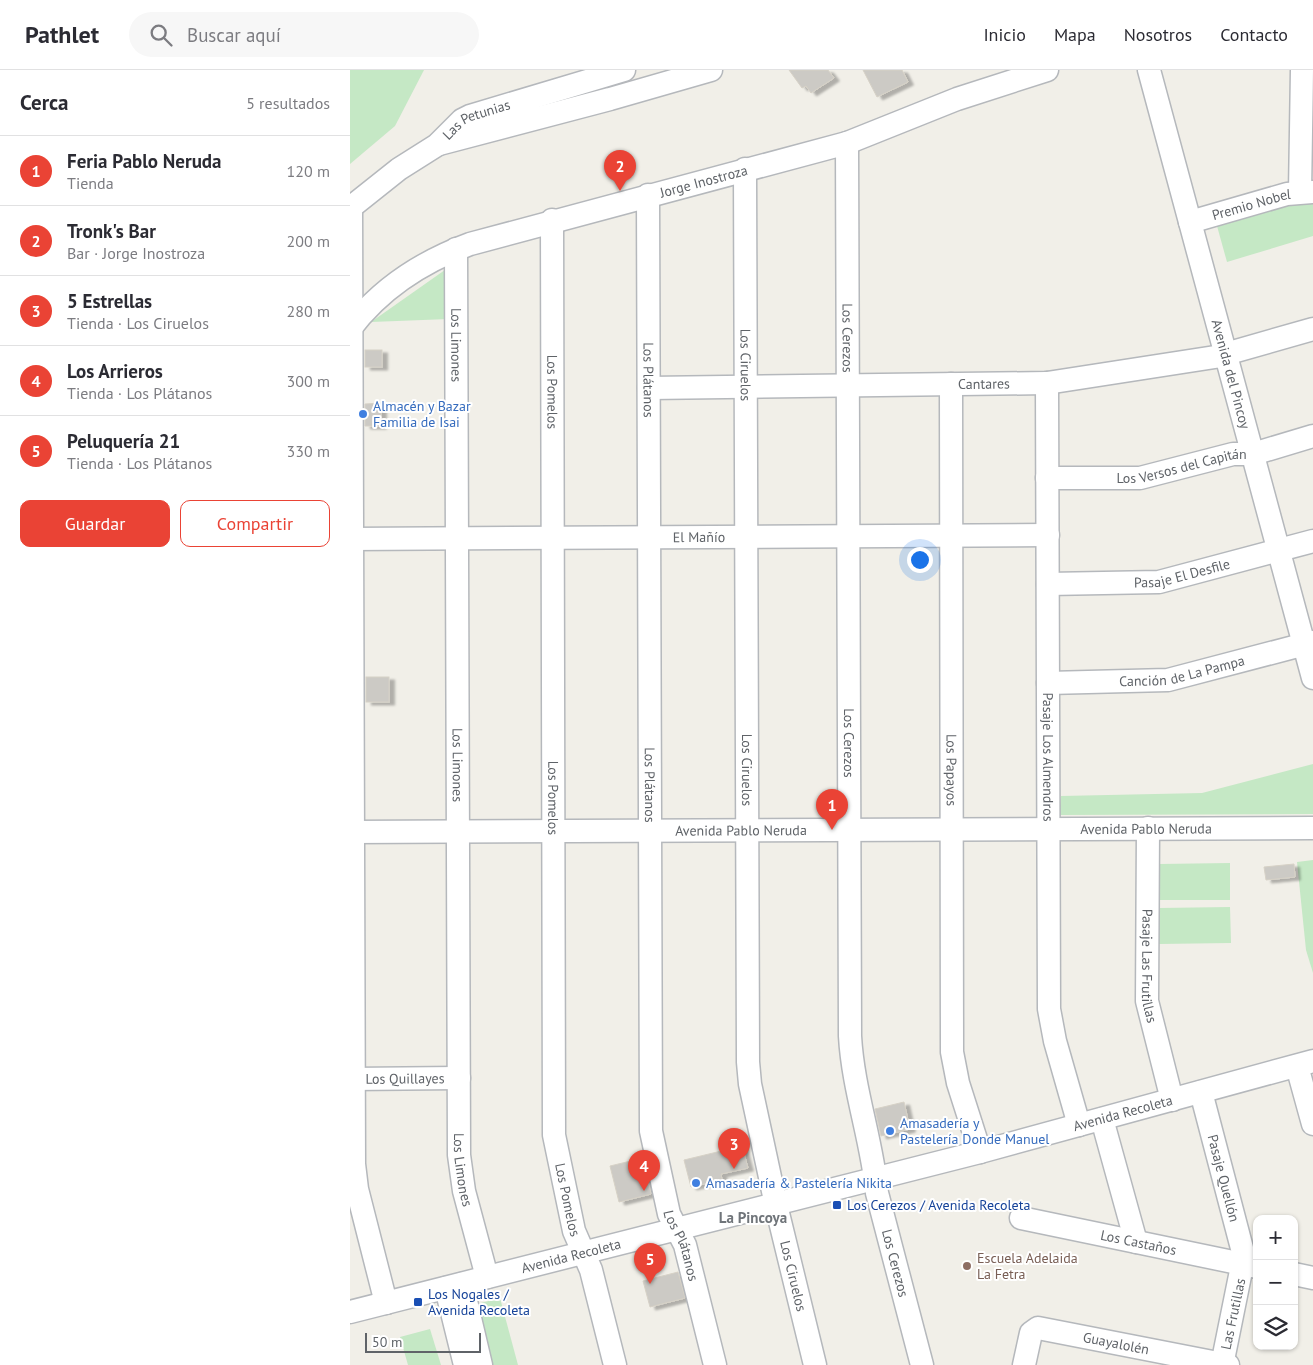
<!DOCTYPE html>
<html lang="es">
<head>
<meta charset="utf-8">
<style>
  body { margin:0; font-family:"PT Sans",sans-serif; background:#f7f7f7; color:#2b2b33 }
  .controls { position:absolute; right:15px; bottom:15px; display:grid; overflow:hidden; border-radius:10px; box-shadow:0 1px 4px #0004 }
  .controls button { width:45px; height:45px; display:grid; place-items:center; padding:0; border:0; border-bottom:1px solid #e1e1e2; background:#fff; color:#2b2b33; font:25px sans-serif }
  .scale { position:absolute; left:15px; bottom:12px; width:116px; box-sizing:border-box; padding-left:5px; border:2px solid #5f6368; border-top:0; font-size:14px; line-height:18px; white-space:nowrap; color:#5f6368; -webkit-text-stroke:4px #fff; paint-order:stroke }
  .you { position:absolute; left:569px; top:489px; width:18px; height:18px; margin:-12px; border:4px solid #fff; border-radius:50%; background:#1a73e8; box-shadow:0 0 0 8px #1a73e833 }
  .badge { display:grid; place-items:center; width:32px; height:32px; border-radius:50%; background:#ea4335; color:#fff; font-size:16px; font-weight:700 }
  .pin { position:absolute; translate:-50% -41px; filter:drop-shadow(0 1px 2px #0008) }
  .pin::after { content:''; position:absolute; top:26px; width:18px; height:15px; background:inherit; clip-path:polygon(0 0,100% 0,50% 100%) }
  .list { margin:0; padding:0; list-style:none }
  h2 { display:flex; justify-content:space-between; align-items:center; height:65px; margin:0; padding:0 20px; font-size:21px }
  h2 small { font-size:16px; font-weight:400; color:#7c7c81 }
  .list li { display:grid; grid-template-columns:32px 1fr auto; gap:15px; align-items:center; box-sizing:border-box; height:70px; padding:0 20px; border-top:1px solid #e1e1e2 }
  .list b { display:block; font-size:19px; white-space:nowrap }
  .list p { margin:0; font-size:16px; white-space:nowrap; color:#7c7c81 }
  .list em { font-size:16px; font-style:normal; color:#7c7c81 }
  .actions { display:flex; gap:10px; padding:15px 20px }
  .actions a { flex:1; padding:11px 0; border:1px solid #ea4335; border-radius:10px; text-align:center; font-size:18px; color:#ea4335 }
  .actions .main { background:#ea4335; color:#fff }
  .icon { flex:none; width:28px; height:28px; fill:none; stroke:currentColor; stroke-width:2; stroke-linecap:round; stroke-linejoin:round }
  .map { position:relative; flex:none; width:963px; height:1295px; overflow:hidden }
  header { display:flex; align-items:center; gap:30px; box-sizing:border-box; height:70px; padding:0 25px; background:#fff; border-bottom:1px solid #e1e1e2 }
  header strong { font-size:24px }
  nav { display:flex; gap:28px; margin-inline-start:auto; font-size:18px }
  .search { width:350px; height:45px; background:#f7f7f7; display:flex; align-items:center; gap:12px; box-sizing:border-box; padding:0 18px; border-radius:28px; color:#7c7c81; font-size:19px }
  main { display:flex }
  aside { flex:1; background:#fff }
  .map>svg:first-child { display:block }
  .green { fill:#c5e8c5 }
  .building { fill:#cccac5; stroke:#d6d1c6; filter:url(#shadow) }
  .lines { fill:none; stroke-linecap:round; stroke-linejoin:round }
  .minor-casing { stroke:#b5b8bc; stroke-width:25 }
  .minor { stroke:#fff; stroke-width:22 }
  .shop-dot { fill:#3f7fe0; stroke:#fff; stroke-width:2 }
  .transit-dot { fill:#1a4fb4; stroke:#fff; stroke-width:2 }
  .education-dot { fill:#8d6e63; stroke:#fff; stroke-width:2 }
  .labels { text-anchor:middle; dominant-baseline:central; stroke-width:4; stroke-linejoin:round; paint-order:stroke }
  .street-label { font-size:14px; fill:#5f6368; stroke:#fff }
  .shop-label { font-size:14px; fill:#366cbe; stroke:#fff; text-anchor:start }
  .transit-label { font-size:14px; fill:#164399; stroke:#fff; text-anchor:start }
  .education-label { font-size:14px; fill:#785e54; stroke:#fff; text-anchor:start }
  .neighbourhood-label { font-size:15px; font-weight:bold; fill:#70757a; stroke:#fff }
</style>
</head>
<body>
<header>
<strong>Pathlet</strong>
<div class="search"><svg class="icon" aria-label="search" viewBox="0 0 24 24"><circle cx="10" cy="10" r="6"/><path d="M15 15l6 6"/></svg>Buscar aquí</div>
<nav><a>Inicio</a><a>Mapa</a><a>Nosotros</a><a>Contacto</a></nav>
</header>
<main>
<aside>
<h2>Cerca<small>5 resultados</small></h2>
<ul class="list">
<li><span class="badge">1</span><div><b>Feria Pablo Neruda</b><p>Tienda</p></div><em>120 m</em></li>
<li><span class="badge">2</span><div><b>Tronk's Bar</b><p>Bar · Jorge Inostroza</p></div><em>200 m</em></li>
<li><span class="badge">3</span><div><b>5 Estrellas</b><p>Tienda · Los Ciruelos</p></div><em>280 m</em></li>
<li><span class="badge">4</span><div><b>Los Arrieros</b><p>Tienda · Los Plátanos</p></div><em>300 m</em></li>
<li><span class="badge">5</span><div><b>Peluquería 21</b><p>Tienda · Los Plátanos</p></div><em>330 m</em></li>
</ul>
<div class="actions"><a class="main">Guardar</a><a>Compartir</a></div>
</aside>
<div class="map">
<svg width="963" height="1295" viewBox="0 0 963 1295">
  <defs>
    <filter id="shadow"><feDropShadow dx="5.5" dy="3" stdDeviation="1" flood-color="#0004"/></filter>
  </defs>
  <rect width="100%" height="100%" fill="#f1efe8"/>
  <!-- green -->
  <g class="green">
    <path d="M0,0H74L45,56L0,94Z"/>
    <path d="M951,132H963V166L877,192L867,156Z"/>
    <path d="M102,195L99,249L21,252Z"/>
    <path d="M963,694V744L709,745L711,726L852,723Z"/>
    <path d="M963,790V903L956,880L947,792Z"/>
    <path d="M880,793V830H809V794Z"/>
    <path d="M880,837L881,873L809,874V838Z"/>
    <path d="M150,1228L168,1295H138L123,1235Z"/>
    <path d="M80,1259L91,1295H58L50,1267Z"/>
  </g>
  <!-- building -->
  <g class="building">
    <path d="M439,0H478L484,8L461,23L456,16L452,18Z"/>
    <path d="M513,0H552L558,12L527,27Z"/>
    <rect x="15" y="280" width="17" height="17"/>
    <path d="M31,333V356H15V334Z"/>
    <rect x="16" y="607" width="23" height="25"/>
    <path d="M944,794L945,807L916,810L914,797Z"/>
    <path d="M554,1032L560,1059L531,1066L525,1039Z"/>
    <path d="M392,1076L398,1098L371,1104L372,1110L341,1117L334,1090Z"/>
    <path d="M293,1088L301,1124L269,1132L260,1096Z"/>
    <path d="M328,1202L335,1228L300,1237L293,1211Z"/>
  </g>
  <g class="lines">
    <defs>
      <g id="minor">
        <path id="s1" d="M799,0L963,608"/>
        <path id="s2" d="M497,73L500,966C503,1020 522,1070 527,1123L572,1295"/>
        <path d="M89,74L260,29L361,0"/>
        <path id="s3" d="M395,99L398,992L400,1014L426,1135L465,1295"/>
        <path d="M950,122L952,0"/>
        <path id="s4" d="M298,125L301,1061L319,1144L335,1175L365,1295"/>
        <path d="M1,137L4,1094L7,1119L36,1233"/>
        <path id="s5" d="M0,138L49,99L87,75L112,50L120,46L274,0"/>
        <path id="s6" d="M202,150L204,1065L224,1161L241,1200L265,1295"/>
        <path id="s7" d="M840,152L937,124L963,122"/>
        <path id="s8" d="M106,179L109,1085L114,1121L137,1207"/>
        <path id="s9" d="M0,259C30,219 74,191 120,174L497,73L607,29L697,0"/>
        <path id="s10" d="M697,313L699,939L705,971L729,1055"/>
        <path id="s11" d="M601,314L602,982L608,1013L630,1082"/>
        <path id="s12" d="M299,318L697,313L865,287L963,259"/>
        <path id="s13" d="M697,408H790L883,384H903L963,366"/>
        <path id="s14" d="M0,469L698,465"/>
        <path id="s15" d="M698,514L809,512L963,471"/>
        <path id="s16" d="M698,613L818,610L963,572"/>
        <path id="s17" d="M798,758L797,931L822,1030"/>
        <path id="s18" d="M0,762L963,758"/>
        <path d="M947,996L963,1054"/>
        <path id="s19" d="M0,1009L109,1008"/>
        <path id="s20" d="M851,1022L894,1186L872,1295"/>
        <path d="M752,1049L786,1172"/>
        <path id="s21" d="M671,1148L907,1197"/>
        <path d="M944,1204L963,1208"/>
        <path d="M112,1214L131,1295"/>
        <path d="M96,1218L115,1295"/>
        <path id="s22" d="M0,1242L630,1082L963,991"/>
        <path id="s23" d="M674,1295L681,1263L688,1258L878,1295"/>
      </g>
    </defs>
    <!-- minor casing -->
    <use href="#minor" class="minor-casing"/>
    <!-- minor -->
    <use href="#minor" class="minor"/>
  </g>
  <!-- markers -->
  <g class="shop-dot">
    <circle cx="13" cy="344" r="5"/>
    <circle cx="540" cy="1061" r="5"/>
    <circle cx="346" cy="1113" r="5"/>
  </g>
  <g class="transit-dot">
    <rect x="482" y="1130" width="10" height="10" rx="2.5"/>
    <rect x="63" y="1227" width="10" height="10" rx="2.5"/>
  </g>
  <circle class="education-dot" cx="617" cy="1196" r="5"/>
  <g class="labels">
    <!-- street labels -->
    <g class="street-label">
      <text stroke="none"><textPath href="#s5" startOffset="156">Las Petunias</textPath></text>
      <text stroke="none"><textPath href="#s9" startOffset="391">Jorge Inostroza</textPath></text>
      <text stroke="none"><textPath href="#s7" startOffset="64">Premio Nobel</textPath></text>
      <text stroke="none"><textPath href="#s2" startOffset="195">Los Cerezos</textPath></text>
      <text stroke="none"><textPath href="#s8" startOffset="96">Los Limones</textPath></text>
      <text stroke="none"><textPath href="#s3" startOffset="196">Los Ciruelos</textPath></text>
      <text stroke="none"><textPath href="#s1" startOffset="315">Avenida del Pincoy</textPath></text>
      <text stroke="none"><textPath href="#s4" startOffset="185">Los Plátanos</textPath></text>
      <text stroke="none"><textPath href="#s12" startOffset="335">Cantares</textPath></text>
      <text stroke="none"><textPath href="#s6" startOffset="172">Los Pomelos</textPath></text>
      <text stroke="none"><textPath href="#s13" startOffset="136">Los Versos del Capitán</textPath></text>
      <text stroke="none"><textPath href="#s14" startOffset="349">El Mañío</textPath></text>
      <text stroke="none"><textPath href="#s15" startOffset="135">Pasaje El Desfile</textPath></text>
      <text stroke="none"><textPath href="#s16" startOffset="135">Canción de La Pampa</textPath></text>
      <text stroke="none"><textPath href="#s2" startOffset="600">Los Cerezos</textPath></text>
      <text stroke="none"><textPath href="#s10" startOffset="374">Pasaje Los Almendros</textPath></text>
      <text stroke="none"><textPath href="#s8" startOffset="516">Los Limones</textPath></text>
      <text stroke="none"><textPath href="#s11" startOffset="386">Los Papayos</textPath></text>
      <text stroke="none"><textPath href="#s3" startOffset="601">Los Ciruelos</textPath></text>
      <text stroke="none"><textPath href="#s4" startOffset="590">Los Plátanos</textPath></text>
      <text stroke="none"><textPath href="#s6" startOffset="578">Los Pomelos</textPath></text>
      <text stroke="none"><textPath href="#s18" startOffset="796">Avenida Pablo Neruda</textPath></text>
      <text stroke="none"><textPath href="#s18" startOffset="391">Avenida Pablo Neruda</textPath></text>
      <text stroke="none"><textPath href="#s17" startOffset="138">Pasaje Las Frutillas</textPath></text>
      <text stroke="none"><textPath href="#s19" startOffset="55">Los Quillayes</textPath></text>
      <text stroke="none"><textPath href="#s22" startOffset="798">Avenida Recoleta</textPath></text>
      <text stroke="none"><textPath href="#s8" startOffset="921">Los Limones</textPath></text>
      <text stroke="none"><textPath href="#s20" startOffset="89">Pasaje Quellón</textPath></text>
      <text stroke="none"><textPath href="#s6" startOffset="981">Los Pomelos</textPath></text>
      <text stroke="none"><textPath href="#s21" startOffset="120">Los Castaños</textPath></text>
      <text stroke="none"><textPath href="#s4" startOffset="1055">Los Plátanos</textPath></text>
      <text stroke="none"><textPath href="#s22" startOffset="228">Avenida Recoleta</textPath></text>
      <text stroke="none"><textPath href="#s2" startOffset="1125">Los Cerezos</textPath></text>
      <text stroke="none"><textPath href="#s3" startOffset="1112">Los Ciruelos</textPath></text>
      <text transform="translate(883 1244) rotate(-78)">Las Frutillas</text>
      <text stroke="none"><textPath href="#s23" startOffset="121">Guayalolén</textPath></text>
    </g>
    <!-- shop labels -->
    <g class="shop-label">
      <text x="23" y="336">Almacén y Bazar<tspan x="23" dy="16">Familia de Isai</tspan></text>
      <text x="550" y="1053">Amasadería y<tspan x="550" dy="16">Pastelería Donde Manuel</tspan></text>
      <text x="356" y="1113">Amasadería &amp; Pastelería Nikita</text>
    </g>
    <!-- transit labels -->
    <g class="transit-label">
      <text x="497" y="1135">Los Cerezos / Avenida Recoleta</text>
      <text x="78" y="1224">Los Nogales /<tspan x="78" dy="16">Avenida Recoleta</tspan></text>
    </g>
    <!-- education labels -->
    <g class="education-label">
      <text x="627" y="1188">Escuela Adelaida<tspan x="627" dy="16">La Fetra</tspan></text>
    </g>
    <!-- neighbourhood labels -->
    <g class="neighbourhood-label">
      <text x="403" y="1147">La Pincoya</text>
    </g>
  </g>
</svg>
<div class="controls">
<button>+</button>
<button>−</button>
<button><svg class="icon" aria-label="layers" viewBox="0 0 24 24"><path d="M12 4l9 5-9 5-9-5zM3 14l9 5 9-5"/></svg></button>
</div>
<div class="scale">50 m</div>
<div class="you"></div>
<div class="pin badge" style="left:482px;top:760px">1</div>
<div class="pin badge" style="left:270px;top:121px">2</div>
<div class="pin badge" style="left:384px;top:1099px">3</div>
<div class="pin badge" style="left:294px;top:1121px">4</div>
<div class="pin badge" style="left:300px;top:1214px">5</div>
</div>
</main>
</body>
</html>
